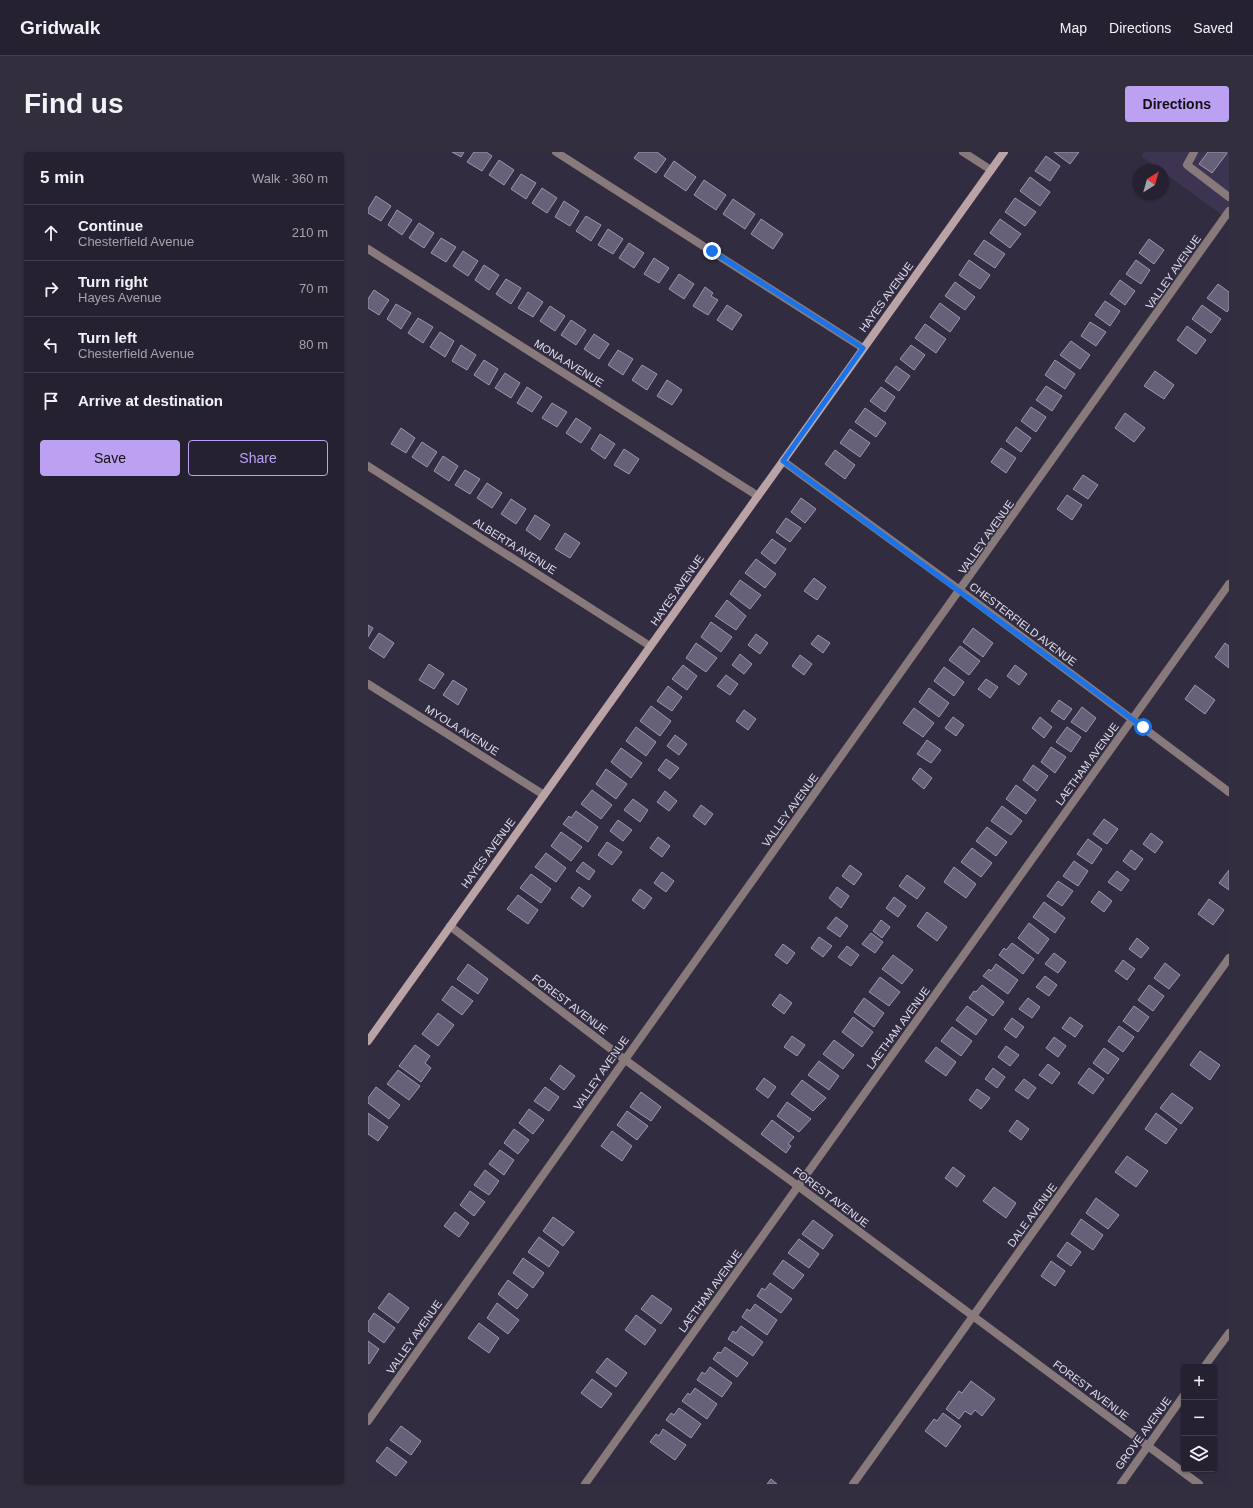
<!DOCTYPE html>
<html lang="en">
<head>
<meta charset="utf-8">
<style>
  body { margin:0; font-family:Helvetica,sans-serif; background:#322e3d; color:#f1f3f6 }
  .controls { position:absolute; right:12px; bottom:12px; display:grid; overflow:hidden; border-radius:4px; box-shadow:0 1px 3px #0004 }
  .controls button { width:36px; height:36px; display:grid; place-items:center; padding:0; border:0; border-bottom:1px solid #423e4d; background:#262131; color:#f1f3f6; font:20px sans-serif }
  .compass { position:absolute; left:765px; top:12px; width:36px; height:36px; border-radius:50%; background:#262131; box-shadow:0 1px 3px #0004; rotate:37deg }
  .stop { position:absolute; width:12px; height:12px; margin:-9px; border:3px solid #1a73e8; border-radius:50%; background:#fff }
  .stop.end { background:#1a73e8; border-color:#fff; box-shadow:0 1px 4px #0008 }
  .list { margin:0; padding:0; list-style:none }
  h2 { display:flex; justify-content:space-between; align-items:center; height:52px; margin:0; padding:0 16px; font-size:17px }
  h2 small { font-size:13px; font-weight:400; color:#a4a3ab }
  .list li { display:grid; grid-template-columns:26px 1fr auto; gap:12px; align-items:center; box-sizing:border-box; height:56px; padding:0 16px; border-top:1px solid #423e4d }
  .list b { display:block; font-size:15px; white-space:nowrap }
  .list p { margin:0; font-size:13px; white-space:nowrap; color:#a4a3ab }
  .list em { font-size:13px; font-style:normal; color:#a4a3ab }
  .actions { display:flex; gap:8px; padding:12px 16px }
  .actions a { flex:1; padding:9px 0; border:1px solid #bca0f2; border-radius:4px; text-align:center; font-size:14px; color:#bca0f2 }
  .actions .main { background:#bca0f2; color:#111 }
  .icon { flex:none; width:22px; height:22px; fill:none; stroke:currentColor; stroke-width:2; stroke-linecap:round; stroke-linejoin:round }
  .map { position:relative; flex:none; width:861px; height:1332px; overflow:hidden; border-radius:4px }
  header { display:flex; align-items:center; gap:24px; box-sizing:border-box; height:56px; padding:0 20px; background:#262131; border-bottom:1px solid #423e4d }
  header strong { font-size:19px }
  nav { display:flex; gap:22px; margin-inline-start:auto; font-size:14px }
  .intro { display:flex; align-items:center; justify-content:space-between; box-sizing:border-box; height:96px; padding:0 24px }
  h1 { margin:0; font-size:28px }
  .button { padding:10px 18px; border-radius:4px; background:#bca0f2; color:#111; font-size:14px; font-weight:700 }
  main { display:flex; gap:24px; padding:0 24px }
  aside { flex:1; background:#262131; border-radius:4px; box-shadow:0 1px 3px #0004 }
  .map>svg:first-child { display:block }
  .built { fill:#3c3450 }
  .building { fill:#676079; stroke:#9c95af }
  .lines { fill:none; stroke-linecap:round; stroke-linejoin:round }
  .lane { stroke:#887a7b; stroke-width:8 }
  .street { stroke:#887a7b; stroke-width:8 }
  .secondary { stroke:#baa3a5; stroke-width:8 }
  .route { stroke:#1a73e8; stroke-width:5 }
  .labels { text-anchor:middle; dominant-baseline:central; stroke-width:3.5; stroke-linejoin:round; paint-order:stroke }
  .street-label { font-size:11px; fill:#e0dcea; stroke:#322c41 }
</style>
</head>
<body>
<header>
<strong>Gridwalk</strong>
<nav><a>Map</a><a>Directions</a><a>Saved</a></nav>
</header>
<div class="intro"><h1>Find us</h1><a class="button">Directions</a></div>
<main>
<aside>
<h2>5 min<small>Walk · 360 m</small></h2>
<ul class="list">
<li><svg class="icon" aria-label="ahead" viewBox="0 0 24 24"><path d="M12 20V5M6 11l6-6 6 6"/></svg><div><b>Continue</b><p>Chesterfield Avenue</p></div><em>210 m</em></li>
<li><svg class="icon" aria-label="right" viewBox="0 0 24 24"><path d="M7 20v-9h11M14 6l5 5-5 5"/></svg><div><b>Turn right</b><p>Hayes Avenue</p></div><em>70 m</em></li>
<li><svg class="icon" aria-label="left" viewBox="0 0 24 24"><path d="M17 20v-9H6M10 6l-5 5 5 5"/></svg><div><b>Turn left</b><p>Chesterfield Avenue</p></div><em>80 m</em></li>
<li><svg class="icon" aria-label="arrive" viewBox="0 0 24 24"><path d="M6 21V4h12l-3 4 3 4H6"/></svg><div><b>Arrive at destination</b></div></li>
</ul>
<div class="actions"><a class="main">Save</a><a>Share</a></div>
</aside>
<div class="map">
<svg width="861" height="1332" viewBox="0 0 861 1332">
  <rect width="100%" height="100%" fill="#322c41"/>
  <!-- built -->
  <path class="built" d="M776,0H861V68L795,20V18H792L773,4Z"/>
  <!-- building -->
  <g class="building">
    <path d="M84,0H96L93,5Z"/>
    <path d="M106,0H118L124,4L114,19L99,10Z"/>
    <path d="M271,0H289L298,7L288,21L266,6Z"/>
    <path d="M686,0H711L702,12Z"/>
    <path d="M840,0H860L844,21L831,12Z"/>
    <path d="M678,4L692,14L682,29L667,19Z"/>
    <path d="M131,8L146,18L136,33L121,23Z"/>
    <path d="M306,9L328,25L318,39L296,24Z"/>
    <path d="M153,22L168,31L158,47L143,37Z"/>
    <path d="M662,25L682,40L672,54L652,39Z"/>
    <path d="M336,28L358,43L348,58L326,43Z"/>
    <path d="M174,36L189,46L179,61L164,51Z"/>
    <path d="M8,44L23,54L13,69L0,61V57Z"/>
    <path d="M647,46L668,60L657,74L637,60Z"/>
    <path d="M365,47L387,62L377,77L355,62Z"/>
    <path d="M196,49L211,59L202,74L187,65Z"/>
    <path d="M29,58L44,68L34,83L20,73Z"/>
    <path d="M218,64L233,73L223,89L208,79Z"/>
    <path d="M393,67L415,82L405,97L383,82Z"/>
    <path d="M632,67L653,82L642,96L622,81Z"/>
    <path d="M51,71L66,81L56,96L41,86Z"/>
    <path d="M240,77L255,87L245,102L230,93Z"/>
    <path d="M73,86L88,95L78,110L63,101Z"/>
    <path d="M781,87L796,98L786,112L771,101Z"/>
    <path d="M616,88L637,102L627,116L606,102Z"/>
    <path d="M261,91L276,101L266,116L251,106Z"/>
    <path d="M95,99L110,109L100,124L85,114Z"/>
    <path d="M286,106L301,116L291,131L276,122Z"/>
    <path d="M601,108L622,123L612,137L591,123Z"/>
    <path d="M768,108L782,118L773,132L758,122Z"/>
    <path d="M116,113L131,123L121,138L107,128Z"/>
    <path d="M311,122L326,132L316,147L301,137Z"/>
    <path d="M138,127L153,136L143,152L128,142Z"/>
    <path d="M752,128L767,139L757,153L742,142Z"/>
    <path d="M587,130L607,145L597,158L577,144Z"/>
    <path d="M850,132L861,140V157L859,160L839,146Z"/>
    <path d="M337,135L345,141L343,144L350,148L340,163L325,154Z"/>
    <path d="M6,138L21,148L11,163L0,156V147Z"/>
    <path d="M160,140L175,150L165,165L150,156Z"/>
    <path d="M737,149L752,159L742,174L727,163Z"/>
    <path d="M572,151L592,166L582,180L562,165Z"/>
    <path d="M28,152L43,161L33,177L19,167Z"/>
    <path d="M359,153L374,163L364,178L349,168Z"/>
    <path d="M834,153L853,167L843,181L824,167Z"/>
    <path d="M182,154L197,164L187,179L172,169Z"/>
    <path d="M50,166L65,175L55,191L40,181Z"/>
    <path d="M203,168L218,178L208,193L193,183Z"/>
    <path d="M722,170L738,180L728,194L713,184Z"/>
    <path d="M557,172L578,187L568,201L547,186Z"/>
    <path d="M819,174L838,188L828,202L809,188Z"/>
    <path d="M72,180L86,189L77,205L62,195Z"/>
    <path d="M226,182L241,192L231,207L216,197Z"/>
    <path d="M703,189L722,203L712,217L692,203Z"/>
    <path d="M93,193L108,203L99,218L84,209Z"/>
    <path d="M543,193L557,203L546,218L532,207Z"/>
    <path d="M250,198L265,207L255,223L240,213Z"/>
    <path d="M116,208L130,217L121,233L106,223Z"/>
    <path d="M687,208L707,222L697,237L677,223Z"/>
    <path d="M274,213L289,222L279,238L264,228Z"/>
    <path d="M528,214L542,224L531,239L517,229Z"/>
    <path d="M787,219L806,233L796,247L776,234Z"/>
    <path d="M137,221L152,231L143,246L127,236Z"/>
    <path d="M299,228L314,238L304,253L289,244Z"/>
    <path d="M678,234L694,244L684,259L668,248Z"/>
    <path d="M159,235L174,245L164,260L149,251Z"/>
    <path d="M513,235L527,245L517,260L502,249Z"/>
    <path d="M184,251L199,260L189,275L174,266Z"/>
    <path d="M663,255L678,265L668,280L653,269Z"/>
    <path d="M497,256L518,271L508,285L487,270Z"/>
    <path d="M757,261L777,276L766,290L747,276Z"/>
    <path d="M208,266L223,276L213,291L198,281Z"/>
    <path d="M648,275L663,286L653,300L638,289Z"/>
    <path d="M33,276L47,286L38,301L23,292Z"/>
    <path d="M482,277L502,291L492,305L472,291Z"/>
    <path d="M232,282L247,292L237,307L223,297Z"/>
    <path d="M54,290L69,300L59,315L44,305Z"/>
    <path d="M633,296L648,306L638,321L623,310Z"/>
    <path d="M256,297L271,307L261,322L246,313Z"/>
    <path d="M467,298L487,313L477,327L457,312Z"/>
    <path d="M75,304L90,314L81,329L66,319Z"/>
    <path d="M97,318L112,327L102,342L87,333Z"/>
    <path d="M715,323L730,333L720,347L705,337Z"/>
    <path d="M119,331L134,341L124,356L109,346Z"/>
    <path d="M699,343L714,353L704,368L689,357Z"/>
    <path d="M433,346L448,357L437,371L423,360Z"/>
    <path d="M143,347L158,357L148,372L133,362Z"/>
    <path d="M167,363L182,373L172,388L158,378Z"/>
    <path d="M418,366L433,376L422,390L408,380Z"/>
    <path d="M197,381L212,391L202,406L187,397Z"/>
    <path d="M404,387L418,397L407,412L393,401Z"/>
    <path d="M388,407L408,422L397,436L377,421Z"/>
    <path d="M446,426L458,435L449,448L436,439Z"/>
    <path d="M372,428L393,443L382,457L362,442Z"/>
    <path d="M359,448L378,464L368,478L347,464Z"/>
    <path d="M343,470L364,485L353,500L333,485Z"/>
    <path d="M0,473L5,476L0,485Z"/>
    <path d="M605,476L625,491L615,505L595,490Z"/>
    <path d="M11,481L26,491L16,506L1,496Z"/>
    <path d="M388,482L400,491L392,502L380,493Z"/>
    <path d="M450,483L462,491L455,501L443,492Z"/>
    <path d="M328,491L349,506L338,520L318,506Z"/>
    <path d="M857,491L861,494V516L847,505Z"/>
    <path d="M592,494L612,509L601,523L581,508Z"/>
    <path d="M372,502L384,512L376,522L364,513Z"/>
    <path d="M432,503L444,512L436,523L424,514Z"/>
    <path d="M61,512L76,522L66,537L51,528Z"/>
    <path d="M315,513L329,524L319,538L304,527Z"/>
    <path d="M647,513L659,522L651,533L639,524Z"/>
    <path d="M576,515L596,530L586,544L566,529Z"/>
    <path d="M358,523L370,532L362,543L349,534Z"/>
    <path d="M618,527L630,535L622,546L610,537Z"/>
    <path d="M85,528L99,537L90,553L75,543Z"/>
    <path d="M827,533L847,548L837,562L817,547Z"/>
    <path d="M300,534L314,545L304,559L289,549Z"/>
    <path d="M561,536L581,551L571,565L551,550Z"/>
    <path d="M691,548L704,557L696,568L683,559Z"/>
    <path d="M283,554L303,569L292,584L272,569Z"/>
    <path d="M714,555L728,566L718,580L703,570Z"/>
    <path d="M546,556L566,571L555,585L535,571Z"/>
    <path d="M376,558L388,567L380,578L368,569Z"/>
    <path d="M585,565L596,573L588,584L577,576Z"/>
    <path d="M672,565L684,575L676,586L664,576Z"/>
    <path d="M268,575L288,590L278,604L258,589Z"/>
    <path d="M699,575L713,585L703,600L688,590Z"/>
    <path d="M307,583L319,592L311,603L299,594Z"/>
    <path d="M559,588L573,598L563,611L549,602Z"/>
    <path d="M683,595L698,605L687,621L673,610Z"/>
    <path d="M253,596L274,611L263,626L243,610Z"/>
    <path d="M298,607L311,616L302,627L290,618Z"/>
    <path d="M665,613L680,624L669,639L655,628Z"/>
    <path d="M552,616L564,626L556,637L544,627Z"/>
    <path d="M238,617L259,632L248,647L228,632Z"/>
    <path d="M648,633L668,648L658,662L638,647Z"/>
    <path d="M224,638L244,653L233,667L213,652Z"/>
    <path d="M297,639L309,649L301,659L289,650Z"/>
    <path d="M265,647L280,658L272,670L256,658Z"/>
    <path d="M333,653L345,662L337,673L325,664Z"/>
    <path d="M634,654L654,669L643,683L623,669Z"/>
    <path d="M208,659L230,675L220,690L195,672L201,664L203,666Z"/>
    <path d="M736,667L750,677L739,692L725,682Z"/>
    <path d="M250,668L264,678L255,689L242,679Z"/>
    <path d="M619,675L639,690L628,704L608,689Z"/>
    <path d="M193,680L214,695L203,709L183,694Z"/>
    <path d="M783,681L795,690L787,701L775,692Z"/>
    <path d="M290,685L302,694L294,705L282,696Z"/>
    <path d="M720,687L734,697L724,712L709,702Z"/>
    <path d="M239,690L254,700L244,713L230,703Z"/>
    <path d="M604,696L624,711L613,725L593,710Z"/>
    <path d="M763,698L775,707L767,718L755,709Z"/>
    <path d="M178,701L198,716L188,730L167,715Z"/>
    <path d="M706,709L720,719L710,734L695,724Z"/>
    <path d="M215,710L227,719L221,728L208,719Z"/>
    <path d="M482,713L494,722L486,733L474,724Z"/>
    <path d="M586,715L608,732L598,746L576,730Z"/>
    <path d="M861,718V738L851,731Z"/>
    <path d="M749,719L761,728L753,739L740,730Z"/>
    <path d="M294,720L306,729L298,740L286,731Z"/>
    <path d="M163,722L183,737L173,751L152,736Z"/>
    <path d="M539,723L557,736L549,747L531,734Z"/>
    <path d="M690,729L705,739L694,754L679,744Z"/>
    <path d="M211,735L223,744L215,755L203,746Z"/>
    <path d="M469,735L481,744L473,756L461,746Z"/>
    <path d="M272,737L284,746L276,757L264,748Z"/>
    <path d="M731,739L744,749L736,760L723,750Z"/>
    <path d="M150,743L170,758L160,772L139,757Z"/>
    <path d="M526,745L538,754L530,765L518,756Z"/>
    <path d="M841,747L856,758L845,773L830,762Z"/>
    <path d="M676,750L697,766L687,781L665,765Z"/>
    <path d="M559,760L579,775L569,789L549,774Z"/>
    <path d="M468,765L480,774L472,785L459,776Z"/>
    <path d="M513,768L522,775L514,786L505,779Z"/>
    <path d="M661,771L681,787L670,802L650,786Z"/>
    <path d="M503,781L515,790L507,801L494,792Z"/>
    <path d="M451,785L464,794L455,805L443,796Z"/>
    <path d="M769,786L781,796L773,806L761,797Z"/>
    <path d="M644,791L666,807L655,822L631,803L636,796L638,798Z"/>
    <path d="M415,792L427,801L419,812L407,803Z"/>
    <path d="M479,794L491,803L483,814L470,805Z"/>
    <path d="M686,801L698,810L690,821L677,812Z"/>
    <path d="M525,803L545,818L534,832L514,817Z"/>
    <path d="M755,808L767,817L759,828L747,819Z"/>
    <path d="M797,811L812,823L801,837L786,826Z"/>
    <path d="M100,812L120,827L110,842L89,827Z"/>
    <path d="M628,812L650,828L640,842L615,824L621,817L623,819Z"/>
    <path d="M677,824L689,833L681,844L668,835Z"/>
    <path d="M512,825L532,840L521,854L501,840Z"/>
    <path d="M614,833L636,850L625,864L601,846L606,839L608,840Z"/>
    <path d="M781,833L796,844L785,859L770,848Z"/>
    <path d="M84,834L105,849L94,863L74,848Z"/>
    <path d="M412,842L424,851L416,862L404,853Z"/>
    <path d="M496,846L516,861L506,875L486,860Z"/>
    <path d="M660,846L672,855L664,866L651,857Z"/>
    <path d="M599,854L619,868L608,883L588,868Z"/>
    <path d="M766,854L781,865L770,880L755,869Z"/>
    <path d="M70,861L86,873L70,894L54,882Z"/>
    <path d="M485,865L505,880L494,895L474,880Z"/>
    <path d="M702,865L715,874L707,885L694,876Z"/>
    <path d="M644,866L656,875L648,886L636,877Z"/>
    <path d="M751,874L766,885L755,900L740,889Z"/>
    <path d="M584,875L604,889L593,904L573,889Z"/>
    <path d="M424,884L437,893L429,904L416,895Z"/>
    <path d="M686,885L698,894L690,905L678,896Z"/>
    <path d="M466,888L486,903L475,917L455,902Z"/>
    <path d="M47,893L62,904L57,911L63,916L53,930L31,914Z"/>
    <path d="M638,894L651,903L642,914L630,905Z"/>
    <path d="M568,895L588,910L578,924L557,909Z"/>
    <path d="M736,896L751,907L740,922L725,911Z"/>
    <path d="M832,899L852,913L842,928L822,913Z"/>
    <path d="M451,909L471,924L461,938L440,923Z"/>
    <path d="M680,912L692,921L684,932L671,923Z"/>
    <path d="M192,913L207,924L196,938L182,927Z"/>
    <path d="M625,916L637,925L629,936L617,927Z"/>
    <path d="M721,916L736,927L725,942L710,931Z"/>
    <path d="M30,918L52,934L41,948L19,932Z"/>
    <path d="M396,926L408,935L400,946L388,937Z"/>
    <path d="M656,927L668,936L660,947L647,938Z"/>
    <path d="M434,928L458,946L445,959L423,942Z"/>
    <path d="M8,935L32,953L21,967L0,951V946Z"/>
    <path d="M177,935L191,945L181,959L166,949Z"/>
    <path d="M609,937L622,946L613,957L601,948Z"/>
    <path d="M273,940L293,955L283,969L262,955Z"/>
    <path d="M804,941L825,956L813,972L792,956Z"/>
    <path d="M419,950L443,967L431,980L409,964Z"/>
    <path d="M161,957L176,968L165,982L151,971Z"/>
    <path d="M259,959L280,974L269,988L249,973Z"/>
    <path d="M0,961L20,975L10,989L0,982Z"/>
    <path d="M788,961L809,977L798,992L777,977Z"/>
    <path d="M404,968L426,985L420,992L423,994L418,1001L393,982Z"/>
    <path d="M649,968L661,977L653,988L641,979Z"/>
    <path d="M146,977L161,988L150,1002L136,991Z"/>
    <path d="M244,979L264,994L254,1009L233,994Z"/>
    <path d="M132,998L146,1008L136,1023L121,1012Z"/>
    <path d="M759,1004L780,1019L768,1035L747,1020Z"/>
    <path d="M585,1015L597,1024L589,1035L577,1026Z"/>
    <path d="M117,1018L131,1029L121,1043L106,1033Z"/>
    <path d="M626,1035L648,1051L638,1066L615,1049Z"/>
    <path d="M102,1039L117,1050L106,1064L92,1053Z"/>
    <path d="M728,1046L751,1063L740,1077L718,1061Z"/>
    <path d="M87,1060L101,1071L91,1085L76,1074Z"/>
    <path d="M185,1065L206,1080L195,1094L175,1079Z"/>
    <path d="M713,1067L735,1083L725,1098L703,1082Z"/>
    <path d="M445,1068L465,1083L455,1097L434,1082Z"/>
    <path d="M171,1085L191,1100L181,1115L160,1100Z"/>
    <path d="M431,1087L451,1102L441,1116L420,1101Z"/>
    <path d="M699,1090L713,1100L703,1114L689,1104Z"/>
    <path d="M155,1106L176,1121L165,1136L145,1121Z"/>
    <path d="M415,1108L436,1123L425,1137L405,1122Z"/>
    <path d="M683,1109L697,1119L687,1134L673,1124Z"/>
    <path d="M140,1128L160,1143L149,1157L130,1142Z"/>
    <path d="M402,1131L424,1147L413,1161L389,1144L394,1136L397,1138Z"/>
    <path d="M21,1141L41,1156L30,1171L10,1156Z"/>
    <path d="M284,1143L304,1157L293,1172L273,1157Z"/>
    <path d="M129,1151L151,1168L140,1182L119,1166Z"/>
    <path d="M387,1152L409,1168L399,1183L374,1165L379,1157L382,1159Z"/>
    <path d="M6,1161L27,1176L16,1191L0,1179V1170Z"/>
    <path d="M268,1163L288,1178L277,1193L257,1178Z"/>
    <path d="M111,1171L131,1186L121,1201L100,1186Z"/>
    <path d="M373,1174L395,1190L385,1204L360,1187L365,1179L368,1181Z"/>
    <path d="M0,1189L11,1197L1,1212L0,1211Z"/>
    <path d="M357,1195L380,1211L369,1225L345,1207L350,1200L353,1201Z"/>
    <path d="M239,1206L259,1221L248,1235L228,1220Z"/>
    <path d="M342,1215L364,1231L354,1245L329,1228L334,1220L337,1222Z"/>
    <path d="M224,1227L244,1242L233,1256L213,1241Z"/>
    <path d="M603,1229L627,1247L614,1264L607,1258L603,1263L597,1259L591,1267L578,1257L591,1239L594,1241Z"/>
    <path d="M327,1236L349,1252L339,1267L314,1249L320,1241L322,1243Z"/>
    <path d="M311,1256L333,1272L323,1286L298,1268L303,1261L306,1263Z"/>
    <path d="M575,1261L593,1274L578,1295L557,1279L566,1267L569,1269Z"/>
    <path d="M33,1274L53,1289L43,1303L22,1288Z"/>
    <path d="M295,1277L318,1293L307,1308L282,1290L288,1282L291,1284Z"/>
    <path d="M19,1295L39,1310L28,1324L8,1309Z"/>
    <path d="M403,1327L409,1332H399Z"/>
  </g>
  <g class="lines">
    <!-- lane -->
    <path class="lane" d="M826,0L819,13L861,45"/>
    <!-- street -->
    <g class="street">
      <path d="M188,0L495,196"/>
      <path d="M595,0L623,18"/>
      <path d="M0,97L390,344"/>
      <path d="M415,309L593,439L861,640"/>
      <path d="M0,314L282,494"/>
      <path d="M0,532L176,643"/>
      <path d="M82,774L256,907L430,1034L831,1332"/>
      <path d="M836,1215L861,1181"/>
      <path d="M0,1269C286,865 576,464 861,59"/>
      <path d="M217,1332L861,432"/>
      <path d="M485,1332L861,806"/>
      <path d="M753,1332L816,1243"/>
    </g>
    <!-- secondary -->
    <path class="secondary" d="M0,889L636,0"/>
  </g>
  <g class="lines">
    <!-- route -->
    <path class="route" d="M344,99L495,196L415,309L775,575"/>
  </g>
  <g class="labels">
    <!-- street labels -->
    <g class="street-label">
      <text transform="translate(805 120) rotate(-55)">VALLEY AVENUE</text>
      <text transform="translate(518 145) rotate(-54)">HAYES AVENUE</text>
      <text transform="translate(201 211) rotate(32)">MONA AVENUE</text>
      <text transform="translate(618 385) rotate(-55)">VALLEY AVENUE</text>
      <text transform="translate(147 394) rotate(32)">ALBERTA AVENUE</text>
      <text transform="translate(309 438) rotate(-55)">HAYES AVENUE</text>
      <text transform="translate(655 472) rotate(37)">CHESTERFIELD AVENUE</text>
      <text transform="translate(94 578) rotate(32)">MYOLA AVENUE</text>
      <text transform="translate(719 612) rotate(-54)">LAETHAM AVENUE</text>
      <text transform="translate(422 658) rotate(-54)">VALLEY AVENUE</text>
      <text transform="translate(120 701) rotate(-54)">HAYES AVENUE</text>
      <text transform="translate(202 852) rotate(37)">FOREST AVENUE</text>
      <text transform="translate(530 876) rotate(-54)">LAETHAM AVENUE</text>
      <text transform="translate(233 921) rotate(-55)">VALLEY AVENUE</text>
      <text transform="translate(463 1045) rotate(37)">FOREST AVENUE</text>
      <text transform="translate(664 1063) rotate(-54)">DALE AVENUE</text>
      <text transform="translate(342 1139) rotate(-54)">LAETHAM AVENUE</text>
      <text transform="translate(46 1185) rotate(-55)">VALLEY AVENUE</text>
      <text transform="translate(723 1238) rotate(37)">FOREST AVENUE</text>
      <text transform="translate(775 1281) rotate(-54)">GROVE AVENUE</text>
    </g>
  </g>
</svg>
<div class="controls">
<button>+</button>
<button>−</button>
<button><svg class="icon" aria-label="layers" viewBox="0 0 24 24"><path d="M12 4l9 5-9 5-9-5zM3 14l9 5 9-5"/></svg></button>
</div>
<svg class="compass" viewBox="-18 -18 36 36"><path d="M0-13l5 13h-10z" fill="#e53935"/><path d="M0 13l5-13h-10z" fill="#a4a3ab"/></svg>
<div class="stop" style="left:775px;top:575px"></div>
<div class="stop end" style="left:344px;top:99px"></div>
</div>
</main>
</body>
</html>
